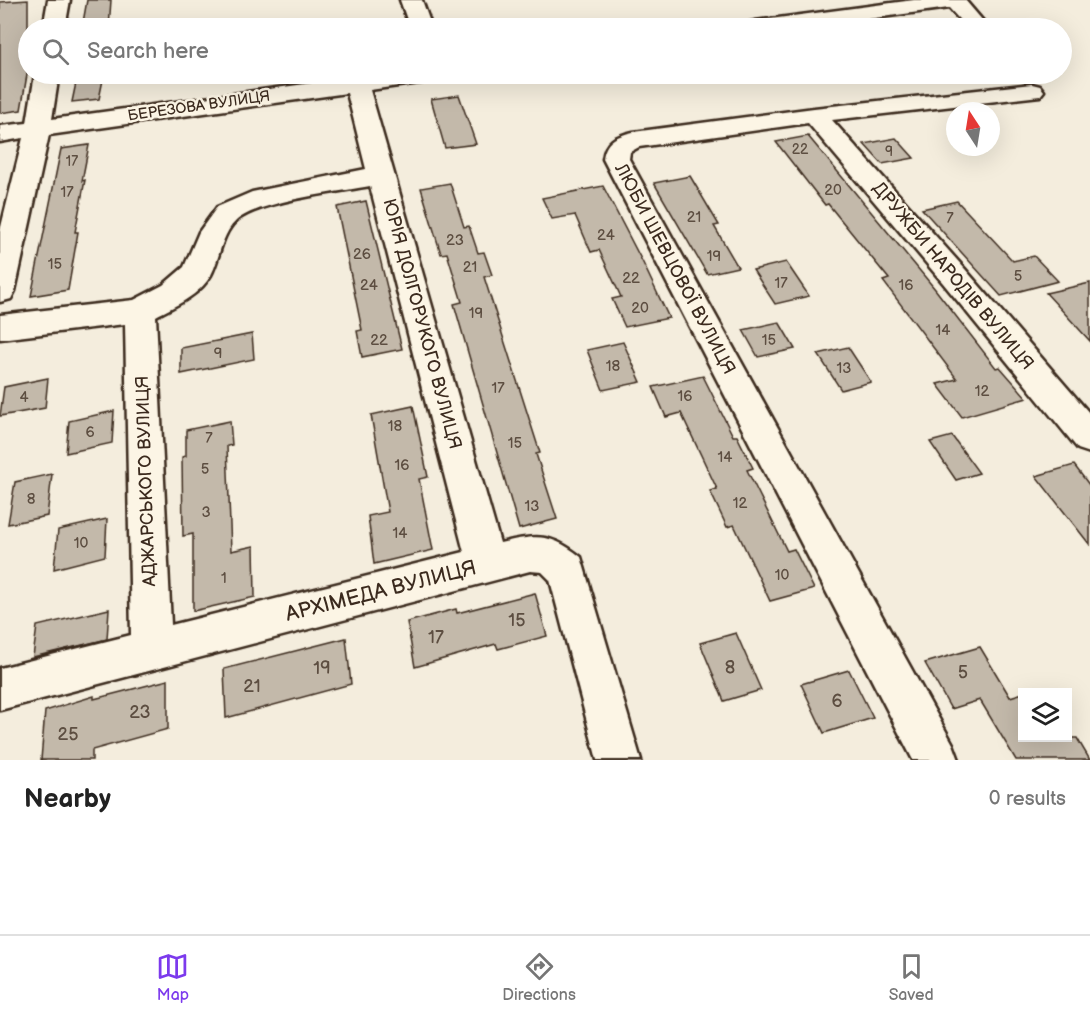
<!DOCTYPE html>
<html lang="en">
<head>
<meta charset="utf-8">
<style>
  body { margin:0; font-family:"Balsamiq Sans",sans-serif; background:#f6f6f6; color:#222 }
  .controls { position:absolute; right:18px; bottom:18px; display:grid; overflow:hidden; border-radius:0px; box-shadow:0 6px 24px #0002 }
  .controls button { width:54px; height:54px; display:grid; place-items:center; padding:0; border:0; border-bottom:2px solid #e0e0e0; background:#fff; color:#222; font:30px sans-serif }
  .compass { position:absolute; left:946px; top:102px; width:54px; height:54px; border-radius:50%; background:#fff; box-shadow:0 6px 24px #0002; rotate:348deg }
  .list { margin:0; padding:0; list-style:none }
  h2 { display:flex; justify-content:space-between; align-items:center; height:78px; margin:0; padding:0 24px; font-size:26px }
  h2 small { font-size:20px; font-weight:400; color:#767676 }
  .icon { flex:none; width:33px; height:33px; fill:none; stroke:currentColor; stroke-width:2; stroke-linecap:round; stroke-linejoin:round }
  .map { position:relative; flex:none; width:1090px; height:760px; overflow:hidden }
  .search { position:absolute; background:#fff; box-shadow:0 6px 24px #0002; left:18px; right:18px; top:18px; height:66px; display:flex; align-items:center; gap:15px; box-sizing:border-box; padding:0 21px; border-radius:33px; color:#767676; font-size:22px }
  .sheet { height:174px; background:#fff }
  nav { display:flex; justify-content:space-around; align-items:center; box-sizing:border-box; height:84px; border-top:2px solid #e0e0e0; background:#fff; font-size:16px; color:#767676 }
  nav a { display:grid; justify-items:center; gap:3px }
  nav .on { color:#7c3aed }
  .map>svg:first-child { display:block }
  .building { fill:#c3b9aa; stroke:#3b2a1e; stroke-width:1.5 }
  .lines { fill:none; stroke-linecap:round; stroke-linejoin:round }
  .minor-casing { stroke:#3b2a1e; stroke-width:5 }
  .minor { fill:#fcf5e5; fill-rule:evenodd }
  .labels { text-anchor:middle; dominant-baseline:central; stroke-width:5; stroke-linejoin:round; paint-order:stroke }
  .far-number-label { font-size:14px; fill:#5d4e41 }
  .far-street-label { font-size:15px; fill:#3b2a1e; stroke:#fcf5e5 }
  .number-label { font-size:15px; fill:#5d4e41 }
  .street-label { font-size:18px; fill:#3b2a1e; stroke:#fcf5e5 }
  .near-number-label { font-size:18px; fill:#5d4e41 }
  .near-street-label { font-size:21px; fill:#3b2a1e; stroke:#fcf5e5 }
</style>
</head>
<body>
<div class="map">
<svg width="1090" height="760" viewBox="0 0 1090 760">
  <rect width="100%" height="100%" fill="#f4eddd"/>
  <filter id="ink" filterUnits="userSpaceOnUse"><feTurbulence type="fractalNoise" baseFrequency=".0167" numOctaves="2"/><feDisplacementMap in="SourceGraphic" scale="12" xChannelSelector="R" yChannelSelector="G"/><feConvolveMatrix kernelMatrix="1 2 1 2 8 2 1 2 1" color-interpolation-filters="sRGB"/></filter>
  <g filter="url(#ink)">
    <!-- building -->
    <g class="building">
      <path d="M28,0V69L21,110L0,113V2Z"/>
      <path d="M87,0H111L109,28H82Z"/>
      <path d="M104,75L99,99L72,102L77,78Z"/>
      <path d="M459,95L476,144L445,148L431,99Z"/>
      <path d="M808,136L935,289L996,368L1000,367L1027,398L962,417L937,384L957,379L883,281L889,279L828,204L825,205L776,142Z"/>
      <path d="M896,138L914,158L882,164L864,144Z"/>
      <path d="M89,145L82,181L85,180L75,232H78L68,290L31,296L61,149Z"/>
      <path d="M690,176L719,225L714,226L738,267L707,274L654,183Z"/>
      <path d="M450,183L464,227L469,226L478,253L484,252L492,275L484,277L540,453L536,454L557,519L519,529L454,304L462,302L447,253L441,254L421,188Z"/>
      <path d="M603,186L643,263L669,318L625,327L612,299L621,297L599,250L591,252L575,215L552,219L542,198Z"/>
      <path d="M366,201L402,349L362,357L357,331L362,330L337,207Z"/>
      <path d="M957,201L1013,261L1034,256L1058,281L1001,296L922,209Z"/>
      <path d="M786,262L809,296L775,304L753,270Z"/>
      <path d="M1090,283V341L1046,293Z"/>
      <path d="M779,322L795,349L758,357L743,330Z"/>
      <path d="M252,334L254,359L181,374V348Z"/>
      <path d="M623,342L641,382L603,390L587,350Z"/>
      <path d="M848,347L871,382L841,390L818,354Z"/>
      <path d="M703,376L733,436H737L753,468L747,470L787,551L794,549L814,589L770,601L734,525L727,527L710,491L717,489L681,413L666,417L653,387Z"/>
      <path d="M48,378L45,408L0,416L4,387Z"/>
      <path d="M413,406L428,477L419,479L433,550L374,564L368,516L388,512L371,415Z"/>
      <path d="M114,411L112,443L66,453L69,421Z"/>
      <path d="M230,421L232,445L227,446L231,551L254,546L255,597L193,611V534L183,536L182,457L186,456V430Z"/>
      <path d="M952,436L979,473L956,480L930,442Z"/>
      <path d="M1074,465L1090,486V545L1036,476Z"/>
      <path d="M52,474L47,516L8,524L15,482Z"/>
      <path d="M107,519L105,556L54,569L58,530Z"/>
      <path d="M535,593L547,636L498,649L496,644L415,667L407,622L456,609L457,613Z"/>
      <path d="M109,609L107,639L33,657L37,626Z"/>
      <path d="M736,633L761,690L724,701L700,643Z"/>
      <path d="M346,638L351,684L226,718L224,669Z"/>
      <path d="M980,647L1010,697L1023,693V738H1077L1090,760H1016L980,700L951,709L925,663Z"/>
      <path d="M849,670L873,718L824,733L801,684Z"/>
      <path d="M168,680V729L92,750V760H41L45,711L94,696V699Z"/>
    </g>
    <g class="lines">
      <defs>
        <g id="minor">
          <path d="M48,0H70L65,28H43Z"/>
          <path d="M400,0H422L432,28H410Z"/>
          <path d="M914,0H965L989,28H967L949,8L800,28H744L747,23L755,21Z"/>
          <path d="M35,74H59L52,119L356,77L386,74H445L442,79L434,81L370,90L500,543C536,534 552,533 581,557L641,760H597L550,580L542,572L530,571L0,710V668L131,635L125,324L0,339V315L134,300L163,285L184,267L199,232L217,207L252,192L366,169L347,93L49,135L15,291L11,299L0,302V231L23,138L0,142V126L27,123ZM370,186L464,552L171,625L156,316C175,306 200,295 211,275C220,258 221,235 236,221C258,201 339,192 370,186Z"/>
          <path d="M1032,84L1040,86L1044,91L1040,96L832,120L965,269L1090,414V453L1078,449L943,283L808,123L639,147L630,152L629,159L953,744L959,760H913L603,159C605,141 616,136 633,132L814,108Z"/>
        </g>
      </defs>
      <!-- minor casing -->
      <use href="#minor" class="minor-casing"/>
      <!-- minor -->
      <use href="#minor" class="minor"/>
    </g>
  </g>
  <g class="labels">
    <!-- far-number labels -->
    <g class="far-number-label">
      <text x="800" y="149">22</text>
      <text x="889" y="151">9</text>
      <text x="72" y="161">17</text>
    </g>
    <!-- far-street labels -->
    <g class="far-street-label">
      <text transform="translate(199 106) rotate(-8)">БЕРЕЗОВА ВУЛИЦЯ</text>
    </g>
    <!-- number labels -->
    <g class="number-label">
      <text x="833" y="190">20</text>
      <text x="67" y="192">17</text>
      <text x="694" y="217">21</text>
      <text x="950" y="218">7</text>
      <text x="606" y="235">24</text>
      <text x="455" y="240">23</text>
      <text x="362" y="254">26</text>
      <text x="714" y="256">19</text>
      <text x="55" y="264">15</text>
      <text x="470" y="267">21</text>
      <text x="1018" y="276">5</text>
      <text x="631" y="278">22</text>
      <text x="781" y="283">17</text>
      <text x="369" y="285">24</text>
      <text x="906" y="285">16</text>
      <text x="640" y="308">20</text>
      <text x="476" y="313">19</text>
      <text x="943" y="330">14</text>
      <text x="379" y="340">22</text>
      <text x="769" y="340">15</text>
      <text x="218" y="353">9</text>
      <text x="613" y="366">18</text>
      <text x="844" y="368">13</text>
      <text x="498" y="388">17</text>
      <text x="982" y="391">12</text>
      <text x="685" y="396">16</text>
      <text x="24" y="397">4</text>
      <text x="395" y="426">18</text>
      <text x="90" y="432">6</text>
      <text x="209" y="438">7</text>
      <text x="515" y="443">15</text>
      <text x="725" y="457">14</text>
      <text x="402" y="465">16</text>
      <text x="205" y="469">5</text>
      <text x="31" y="499">8</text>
      <text x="740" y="503">12</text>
      <text x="532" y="506">13</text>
      <text x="206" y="512">3</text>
      <text x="400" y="533">14</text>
      <text x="81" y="543">10</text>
      <text x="782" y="575">10</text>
      <text x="224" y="578">1</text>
    </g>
    <!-- street labels -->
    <g class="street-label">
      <text transform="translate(675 269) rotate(62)">ЛЮБИ ШЕВЦОВОЇ ВУЛИЦЯ</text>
      <text transform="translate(953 276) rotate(50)">ДРУЖБИ НАРОДІВ ВУЛИЦЯ</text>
      <text transform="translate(422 324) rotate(75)">ЮРІЯ ДОЛГОРУКОГО ВУЛИЦЯ</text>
      <text transform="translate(146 481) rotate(-92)">АДЖАРСЬКОГО ВУЛИЦЯ</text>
    </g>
    <!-- near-number labels -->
    <g class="near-number-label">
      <text x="517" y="620">15</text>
      <text x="436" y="637">17</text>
      <text x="730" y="667">8</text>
      <text x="322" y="668">19</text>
      <text x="963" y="672">5</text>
      <text x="252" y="686">21</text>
      <text x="837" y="701">6</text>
      <text x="140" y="712">23</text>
      <text x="68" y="734">25</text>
    </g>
    <!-- near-street labels -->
    <g class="near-street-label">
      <text transform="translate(381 591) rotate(-14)">АРХІМЕДА ВУЛИЦЯ</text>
    </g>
  </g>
</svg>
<div class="controls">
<button><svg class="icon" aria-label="layers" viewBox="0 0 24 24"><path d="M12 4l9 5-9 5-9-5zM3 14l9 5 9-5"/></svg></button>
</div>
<svg class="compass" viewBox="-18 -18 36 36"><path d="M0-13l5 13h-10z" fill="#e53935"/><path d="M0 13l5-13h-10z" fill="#767676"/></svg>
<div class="search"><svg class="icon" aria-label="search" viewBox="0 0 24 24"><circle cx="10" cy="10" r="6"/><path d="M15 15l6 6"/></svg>Search here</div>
</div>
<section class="sheet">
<h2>Nearby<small>0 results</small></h2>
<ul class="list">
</ul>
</section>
<nav>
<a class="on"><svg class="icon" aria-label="map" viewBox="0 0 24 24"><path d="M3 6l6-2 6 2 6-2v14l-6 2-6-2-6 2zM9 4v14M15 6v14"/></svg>Map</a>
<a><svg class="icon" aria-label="directions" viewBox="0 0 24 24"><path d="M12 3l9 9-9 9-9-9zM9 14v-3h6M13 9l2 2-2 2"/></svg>Directions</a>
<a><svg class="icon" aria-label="saved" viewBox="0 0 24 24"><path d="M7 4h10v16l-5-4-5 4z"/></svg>Saved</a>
</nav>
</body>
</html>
